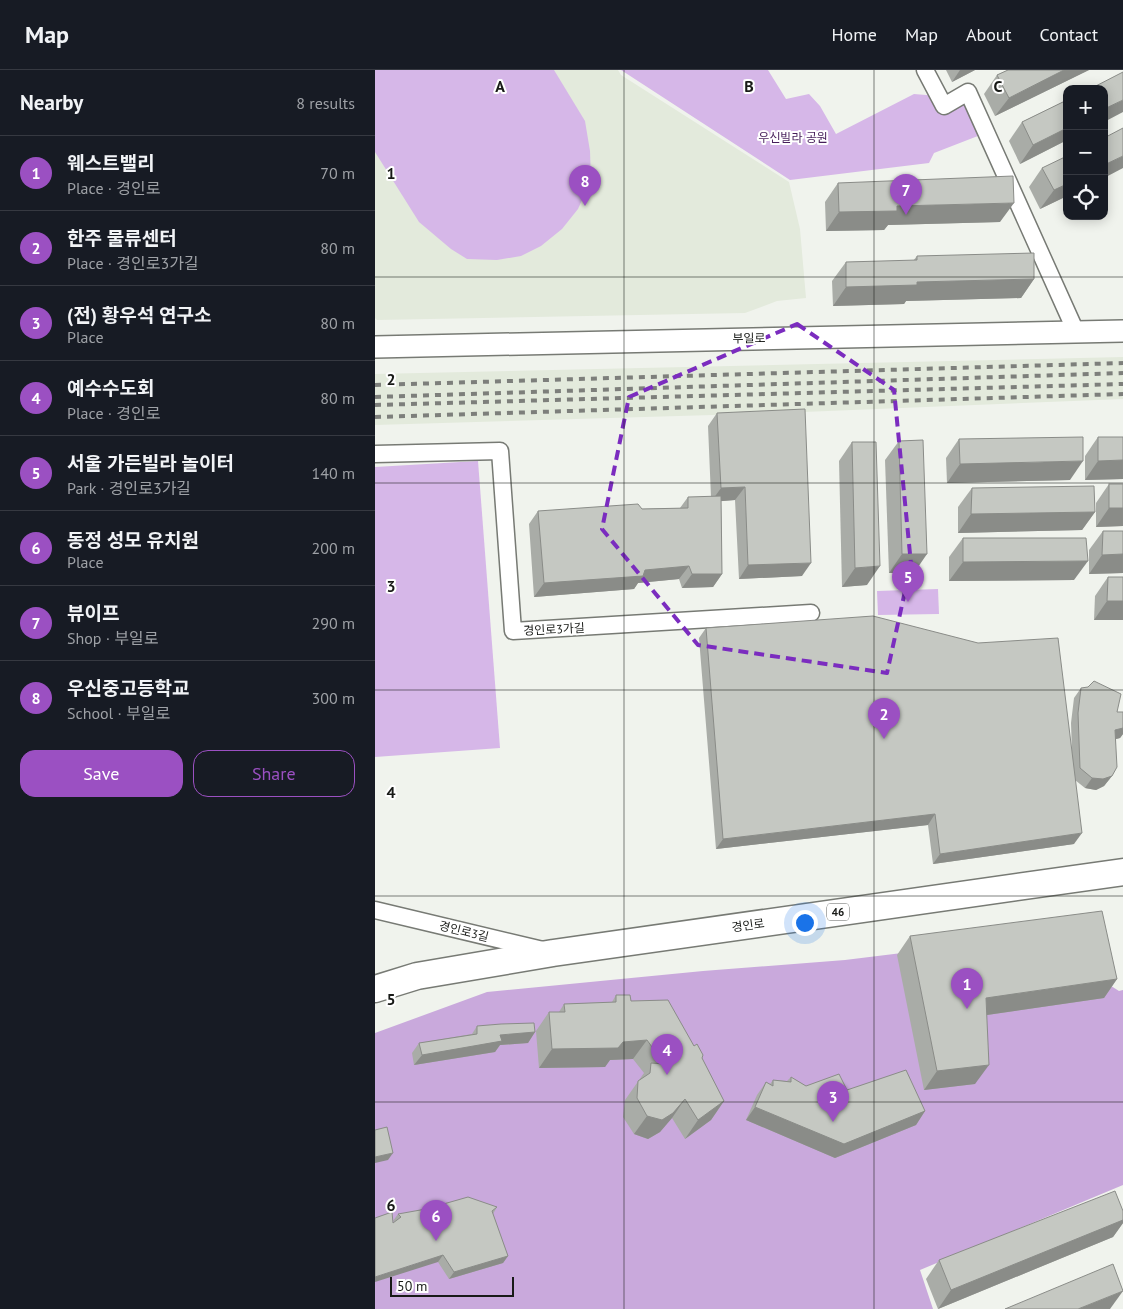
<!DOCTYPE html>
<html lang="en">
<head>
<meta charset="utf-8">
<style>
  body { margin:0; font-family:"PT Sans","Noto Sans KR",sans-serif; background:#242831; color:#f1f3f6 }
  .controls { position:absolute; right:15px; top:15px; display:grid; overflow:hidden; border-radius:10px; box-shadow:0 2px 12px #0003 }
  .controls button { width:45px; height:45px; display:grid; place-items:center; padding:0; border:0; border-bottom:1px solid #363941; background:#171b24; color:#f1f3f6; font:25px sans-serif }
  .scale { position:absolute; left:15px; bottom:12px; width:124px; box-sizing:border-box; padding-left:5px; border:2px solid #181a17; border-top:0; font-size:14px; line-height:18px; white-space:nowrap; color:#181a17; -webkit-text-stroke:4px #fff; paint-order:stroke }
  .you { position:absolute; left:429px; top:852px; width:18px; height:18px; margin:-12px; border:4px solid #fff; border-radius:50%; background:#1a73e8; box-shadow:0 0 0 8px #1a73e833 }
  .badge { display:grid; place-items:center; width:32px; height:32px; border-radius:50%; background:#9b50c2; color:#fff; font-size:16px; font-weight:700 }
  .pin { position:absolute; translate:-50% -41px; filter:drop-shadow(0 1px 2px #0008) }
  .pin::after { content:''; position:absolute; top:26px; width:18px; height:15px; background:inherit; clip-path:polygon(0 0,100% 0,50% 100%) }
  .list { margin:0; padding:0; list-style:none }
  h2 { display:flex; justify-content:space-between; align-items:center; height:65px; margin:0; padding:0 20px; font-size:21px }
  h2 small { font-size:16px; font-weight:400; color:#9ea1a6 }
  .list li { display:grid; grid-template-columns:32px 1fr auto; gap:15px; align-items:center; box-sizing:border-box; height:75px; padding:0 20px; border-top:1px solid #363941 }
  .list b { display:block; font-size:19px; white-space:nowrap }
  .list p { margin:0; font-size:16px; white-space:nowrap; color:#9ea1a6 }
  .list em { font-size:16px; font-style:normal; color:#9ea1a6 }
  .actions { display:flex; gap:10px; padding:15px 20px }
  .actions a { flex:1; padding:11px 0; border:1px solid #9b50c2; border-radius:15px; text-align:center; font-size:18px; color:#9b50c2 }
  .actions .main { background:#9b50c2; color:#fff }
  .icon { flex:none; width:28px; height:28px; fill:none; stroke:currentColor; stroke-width:2; stroke-linecap:round; stroke-linejoin:round }
  .map { position:relative; flex:none; width:748px; height:1239px; overflow:hidden }
  header { display:flex; align-items:center; gap:30px; box-sizing:border-box; height:70px; padding:0 25px; background:#171b24; border-bottom:1px solid #363941 }
  header strong { font-size:24px }
  nav { display:flex; gap:28px; margin-inline-start:auto; font-size:18px }
  main { display:flex }
  aside { flex:1; background:#171b24 }
  .map>svg:first-child { display:block }
  .built { fill:#e3eadc }
  .green { fill:#d6b7e8 }
  .forest { fill:#c9a9dc }
  .lines { fill:none; stroke-linecap:round; stroke-linejoin:round }
  .minor-casing { stroke:#777a74; stroke-width:19 }
  .tertiary-casing { stroke:#777a74; stroke-width:24 }
  .primary-casing { stroke:#777a74; stroke-width:29 }
  .minor { stroke:#fff; stroke-width:16 }
  .tertiary { stroke:#fff; stroke-width:21 }
  .primary { stroke:#fff; stroke-width:26 }
  .rail { stroke:#7d7f7b; stroke-width:4; stroke-dasharray:6 6; stroke-linecap:butt }
  .wall { fill:#a9aca7 }
  .shaded-wall { fill:#8a8c88 }
  .building { fill:#c5c8c2; stroke:#8a8c88 }
  .marked { fill:none; stroke:#7b2cbf; stroke-width:4; stroke-dasharray:10 6; stroke-linejoin:round }
  .grid { fill:none; stroke:#181a17; stroke-width:1; stroke-opacity:0.55 }
  .labels { text-anchor:middle; dominant-baseline:central; stroke-width:4; stroke-linejoin:round; paint-order:stroke }
  .shield { fill:#fff; stroke:#5d5f5d; stroke-width:1 }
  .shield-label { font-size:11px; font-weight:bold; fill:#181a17 }
  .park-label { font-size:12px; fill:#461e5a; stroke:#fff }
  .street-label { font-size:12px; fill:#181a17; stroke:#fff }
  .grid-label { font-size:16px; text-anchor:middle; font-weight:bold; fill:#181a17; stroke:#fff; stroke-width:4; stroke-linejoin:round; paint-order:stroke }
</style>
</head>
<body>
<header>
<strong>Map</strong>
<nav><a>Home</a><a>Map</a><a>About</a><a>Contact</a></nav>
</header>
<main>
<aside>
<h2>Nearby<small>8 results</small></h2>
<ul class="list">
<li><span class="badge">1</span><div><b>웨스트밸리</b><p>Place · 경인로</p></div><em>70 m</em></li>
<li><span class="badge">2</span><div><b>한주 물류센터</b><p>Place · 경인로3가길</p></div><em>80 m</em></li>
<li><span class="badge">3</span><div><b>(전) 황우석 연구소</b><p>Place</p></div><em>80 m</em></li>
<li><span class="badge">4</span><div><b>예수수도회</b><p>Place · 경인로</p></div><em>80 m</em></li>
<li><span class="badge">5</span><div><b>서울 가든빌라 놀이터</b><p>Park · 경인로3가길</p></div><em>140 m</em></li>
<li><span class="badge">6</span><div><b>동정 성모 유치원</b><p>Place</p></div><em>200 m</em></li>
<li><span class="badge">7</span><div><b>뷰이프</b><p>Shop · 부일로</p></div><em>290 m</em></li>
<li><span class="badge">8</span><div><b>우신중고등학교</b><p>School · 부일로</p></div><em>300 m</em></li>
</ul>
<div class="actions"><a class="main">Save</a><a>Share</a></div>
</aside>
<div class="map">
<svg width="748" height="1239" viewBox="0 0 748 1239">
  <rect width="100%" height="100%" fill="#f0f3ed"/>
  <!-- built -->
  <g class="built">
    <path d="M0,0H243L246,5L414,112L425,159L431,228L402,231L370,243L2,250L0,248Z"/>
    <path d="M748,287V329L404,343L0,355V304Z"/>
  </g>
  <!-- green -->
  <g class="green">
    <path d="M0,0H179L210,51L215,81L216,110L203,139L187,159L166,176L146,186L122,190L92,189L76,179L44,152L0,82Z"/>
    <path d="M246,0H393L411,29L434,24L445,36L461,64L539,24L587,28L608,64L559,83L554,93L415,110Z"/>
    <path d="M103,391L125,678L0,687V397Z"/>
    <path d="M563,519L564,544L503,545L502,521Z"/>
  </g>
  <!-- forest -->
  <path class="forest" d="M714,860L725,909L744,921L748,920V1115L545,1200L558,1239H0V963L112,922L328,901L470,890Z"/>
  <g class="lines">
    <defs>
      <g id="minor">
        <path d="M550,0L569,36L593,22L701,262"/>
        <path d="M0,384L125,381L138,561L436,543"/>
        <path d="M0,840L168,880"/>
      </g>
      <path id="tertiary" d="M0,277L748,261"/>
      <path id="primary" d="M0,919L42,906L178,883L748,802"/>
    </defs>
    <!-- minor casing -->
    <use href="#minor" class="minor-casing"/>
    <!-- tertiary casing -->
    <use href="#tertiary" class="tertiary-casing"/>
    <!-- primary casing -->
    <use href="#primary" class="primary-casing"/>
    <!-- minor -->
    <use href="#minor" class="minor"/>
    <!-- tertiary -->
    <use href="#tertiary" class="tertiary"/>
    <!-- primary -->
    <use href="#primary" class="primary"/>
    <!-- rail -->
    <g class="rail">
      <path d="M0,315L748,293"/>
      <path d="M0,327L748,303"/>
      <path d="M0,335L748,314"/>
      <path d="M0,347L748,324"/>
    </g>
  </g>
  <!-- wall -->
  <g class="wall">
    <path d="M571,0H600L577,12Z"/>
    <path d="M633,0H714L620,46L609,24L622,5Z"/>
    <path d="M692,30V70L645,94L634,71L647,52Z"/>
    <path d="M667,98L692,126L665,139L654,117Z"/>
    <path d="M463,113L625,152L513,155L509,160L451,161L450,132Z"/>
    <path d="M542,186L659,209L646,228L531,231L529,234L458,236L457,211L471,192L538,191Z"/>
    <path d="M342,343L427,506L364,509L360,430L346,431L347,504L338,517L307,518L304,509L263,513L259,519L159,527L154,454L163,441L305,438L313,427H336L333,356Z"/>
    <path d="M723,367H748V409L710,410V386Z"/>
    <path d="M584,369L695,410L572,413L571,388Z"/>
    <path d="M524,371L539,503H514L510,390Z"/>
    <path d="M477,372L492,515L467,517L464,391Z"/>
    <path d="M734,414H748V456L721,457V433Z"/>
    <path d="M597,418L720,442L707,460L583,463V437Z"/>
    <path d="M728,461H748V503L714,504V480Z"/>
    <path d="M588,468L699,510L574,511V487Z"/>
    <path d="M733,507H748V550H719L720,526Z"/>
    <path d="M331,558L697,683L696,653L699,628L706,618L742,642H748V664L745,668L741,669L737,706L729,716L721,720L710,718L700,710L699,774L558,794L553,755L341,779L324,568Z"/>
    <path d="M535,866L742,909L729,928L612,945L600,1014L549,1020L522,885Z"/>
    <path d="M241,925L256,931L319,976L327,988L349,1031L336,1050L310,1069L297,1048L285,1062L273,1069L259,1064L248,1047L250,1030L269,1003L258,989L235,990L230,997L164,998L161,961L174,942H184L189,934L237,932Z"/>
    <path d="M102,956L160,962L153,973L125,975L120,982L39,995L37,983L44,973L97,964Z"/>
    <path d="M416,1007L431,1016L472,1020L550,1041L541,1055L460,1088L371,1050L382,1025L391,1012L395,1014L398,1010L412,1011Z"/>
    <path d="M122,1137L118,1144L133,1186L128,1193L74,1209L63,1192L18,1153L19,1152L18,1151L23,1144Z"/>
    <path d="M748,1141V1153L738,1167L563,1239L551,1209L564,1190Z"/>
  </g>
  <!-- shaded-wall -->
  <g class="shaded-wall">
    <path d="M585,0H600L577,12Z"/>
    <path d="M689,0H714L620,46L634,28Z"/>
    <path d="M748,30V42L729,52V39Z"/>
    <path d="M692,58V70L645,94L658,75Z"/>
    <path d="M748,86V98L729,108V95Z"/>
    <path d="M692,114V126L665,139L679,120Z"/>
    <path d="M639,133L625,152L513,155L509,160L451,161L464,142L522,136Z"/>
    <path d="M659,209L646,228L531,231L529,234L458,236L471,217L542,212Z"/>
    <path d="M748,390V409L710,410L723,391Z"/>
    <path d="M708,391L695,410L572,413L585,394Z"/>
    <path d="M370,417L360,430L336,432L346,418Z"/>
    <path d="M734,438H748V456L721,457Z"/>
    <path d="M720,442L707,460L583,463L596,444Z"/>
    <path d="M527,484H552L539,503H514Z"/>
    <path d="M748,484V503L714,504L727,485Z"/>
    <path d="M713,491L699,510L574,511L588,492Z"/>
    <path d="M436,493L427,506L364,509L373,495Z"/>
    <path d="M314,496L304,509L263,513L259,519L159,527L169,513L270,500Z"/>
    <path d="M505,496L492,515L467,517L480,498Z"/>
    <path d="M317,504H347L338,517L307,518Z"/>
    <path d="M732,531H748V550H719Z"/>
    <path d="M748,658V664L745,668L733,671L740,660Z"/>
    <path d="M737,706L729,716L721,720L710,718L717,708Z"/>
    <path d="M560,744L553,755L341,779L348,769Z"/>
    <path d="M707,763L699,774L558,794L565,784Z"/>
    <path d="M742,909L729,928L598,947L611,928Z"/>
    <path d="M160,962L153,973L125,975L120,982L39,995L47,985L125,965Z"/>
    <path d="M272,970L258,989L235,990L230,997L164,998L177,979L248,972Z"/>
    <path d="M614,995L600,1014L549,1020L562,1001Z"/>
    <path d="M310,1029L297,1048L285,1062L273,1069L259,1064L272,1046Z"/>
    <path d="M349,1031L336,1050L310,1069L323,1050Z"/>
    <path d="M380,1037L550,1041L541,1055L460,1088L371,1050Z"/>
    <path d="M18,1083L13,1090L0,1093V1087Z"/>
    <path d="M748,1150V1153L738,1167L563,1239L576,1220Z"/>
    <path d="M68,1185L63,1192L0,1212V1207Z"/>
    <path d="M133,1186L128,1193L74,1209L79,1202Z"/>
    <path d="M748,1221L735,1239H703Z"/>
  </g>
  <!-- building -->
  <g class="building">
    <path d="M633,0H689L634,28L622,5Z"/>
    <path d="M748,2V30L729,39V19H715Z"/>
    <path d="M692,30V58L658,75L647,52Z"/>
    <path d="M748,58V86L729,95V68Z"/>
    <path d="M692,86V114L679,120L667,98Z"/>
    <path d="M638,106L639,133L522,136V141L464,142L463,113Z"/>
    <path d="M659,183V209L542,212V215L471,217V192L542,190V186Z"/>
    <path d="M430,339L436,493L373,495L370,417L346,418L342,343Z"/>
    <path d="M708,367V391L585,394L584,369Z"/>
    <path d="M723,367H748V390L723,391Z"/>
    <path d="M548,370L552,484H527L524,371Z"/>
    <path d="M477,372H501L505,496L480,498Z"/>
    <rect x="734" y="414" width="14" height="24"/>
    <path d="M719,416L720,442L596,444L597,418Z"/>
    <path d="M346,426L347,504H317L314,496L270,500L268,506L169,513L163,441L263,434L267,439L313,438V427Z"/>
    <path d="M728,461H748V484L727,485Z"/>
    <path d="M588,468H711L713,491L588,492Z"/>
    <path d="M733,507H748V531H732Z"/>
    <path d="M498,546L603,573L683,568L707,763L565,784L560,744L348,769L331,558Z"/>
    <path d="M719,611L746,624L742,642H748V658L740,660L742,697L737,706L728,709L717,708L705,698L703,643L706,618L713,617Z"/>
    <path d="M727,841L742,909L611,928L614,995L562,1001L535,866Z"/>
    <path d="M241,925H255L256,931L293,930L319,976L322,974L328,985L327,988L349,1031L323,1050L310,1029L298,1043L287,1050L272,1046L262,1028L263,1011L275,1003L276,993L289,994L272,970L248,972L243,978L177,979L174,942H190L189,934L241,932Z"/>
    <path d="M159,953L160,962L125,965L127,971L47,985L44,973L102,964V956L126,954Z"/>
    <path d="M531,1000L550,1041L469,1074L380,1037L391,1012L398,1016V1010L416,1012V1007L431,1016L464,1004L472,1020Z"/>
    <path d="M12,1057L18,1083L0,1087V1060Z"/>
    <path d="M740,1121L748,1141V1150L576,1220L564,1190Z"/>
    <path d="M93,1127L122,1137L117,1141L133,1186L79,1202L68,1185L0,1207V1148L17,1142L18,1153L26,1147L23,1144L51,1139Z"/>
    <path d="M738,1194L748,1221L703,1239H630Z"/>
  </g>
  <!-- marked area -->
  <path class="marked" d="M422,254L519,320L536,494L512,603L323,575L227,459L254,327Z"/>
  <!-- grid -->
  <path class="grid" d="M249,0V1239M499,0V1239M0,207H748M0,413H748M0,620H748M0,826H748M0,1032H748"/>
  <g class="labels">
    <!-- shield labels -->
    <rect class="shield" x="452" y="833.5" width="22" height="17" rx="4"/>
    <g class="shield-label">
      <text x="463" y="842">46</text>
    </g>
    <!-- park labels -->
    <g class="park-label">
      <text x="418" y="67">우신빌라 공원</text>
    </g>
    <!-- street labels -->
    <g class="street-label">
      <text transform="translate(374 268) rotate(-1)">부일로</text>
      <text transform="translate(179 559) rotate(-3)">경인로3가길</text>
      <text transform="translate(373 855) rotate(-8)">경인로</text>
      <text transform="translate(89 861) rotate(14)">경인로3길</text>
    </g>
  </g>
  <g class="grid-label">
    <text x="125" y="22">A</text>
    <text x="374" y="22">B</text>
    <text x="623" y="22">C</text>
    <text x="16" y="109">1</text>
    <text x="16" y="315">2</text>
    <text x="16" y="522">3</text>
    <text x="16" y="728">4</text>
    <text x="16" y="935">5</text>
    <text x="16" y="1141">6</text>
  </g>
</svg>
<div class="controls">
<button>+</button>
<button>−</button>
<button><svg class="icon" aria-label="locate" viewBox="0 0 24 24"><circle cx="12" cy="12" r="6"/><path d="M12 2v4M12 18v4M2 12h4M18 12h4"/></svg></button>
</div>
<div class="scale">50 m</div>
<div class="you"></div>
<div class="pin badge" style="left:592px;top:939px">1</div>
<div class="pin badge" style="left:509px;top:669px">2</div>
<div class="pin badge" style="left:458px;top:1052px">3</div>
<div class="pin badge" style="left:292px;top:1005px">4</div>
<div class="pin badge" style="left:533px;top:532px">5</div>
<div class="pin badge" style="left:61px;top:1171px">6</div>
<div class="pin badge" style="left:531px;top:145px">7</div>
<div class="pin badge" style="left:210px;top:136px">8</div>
</div>
</main>
</body>
</html>
